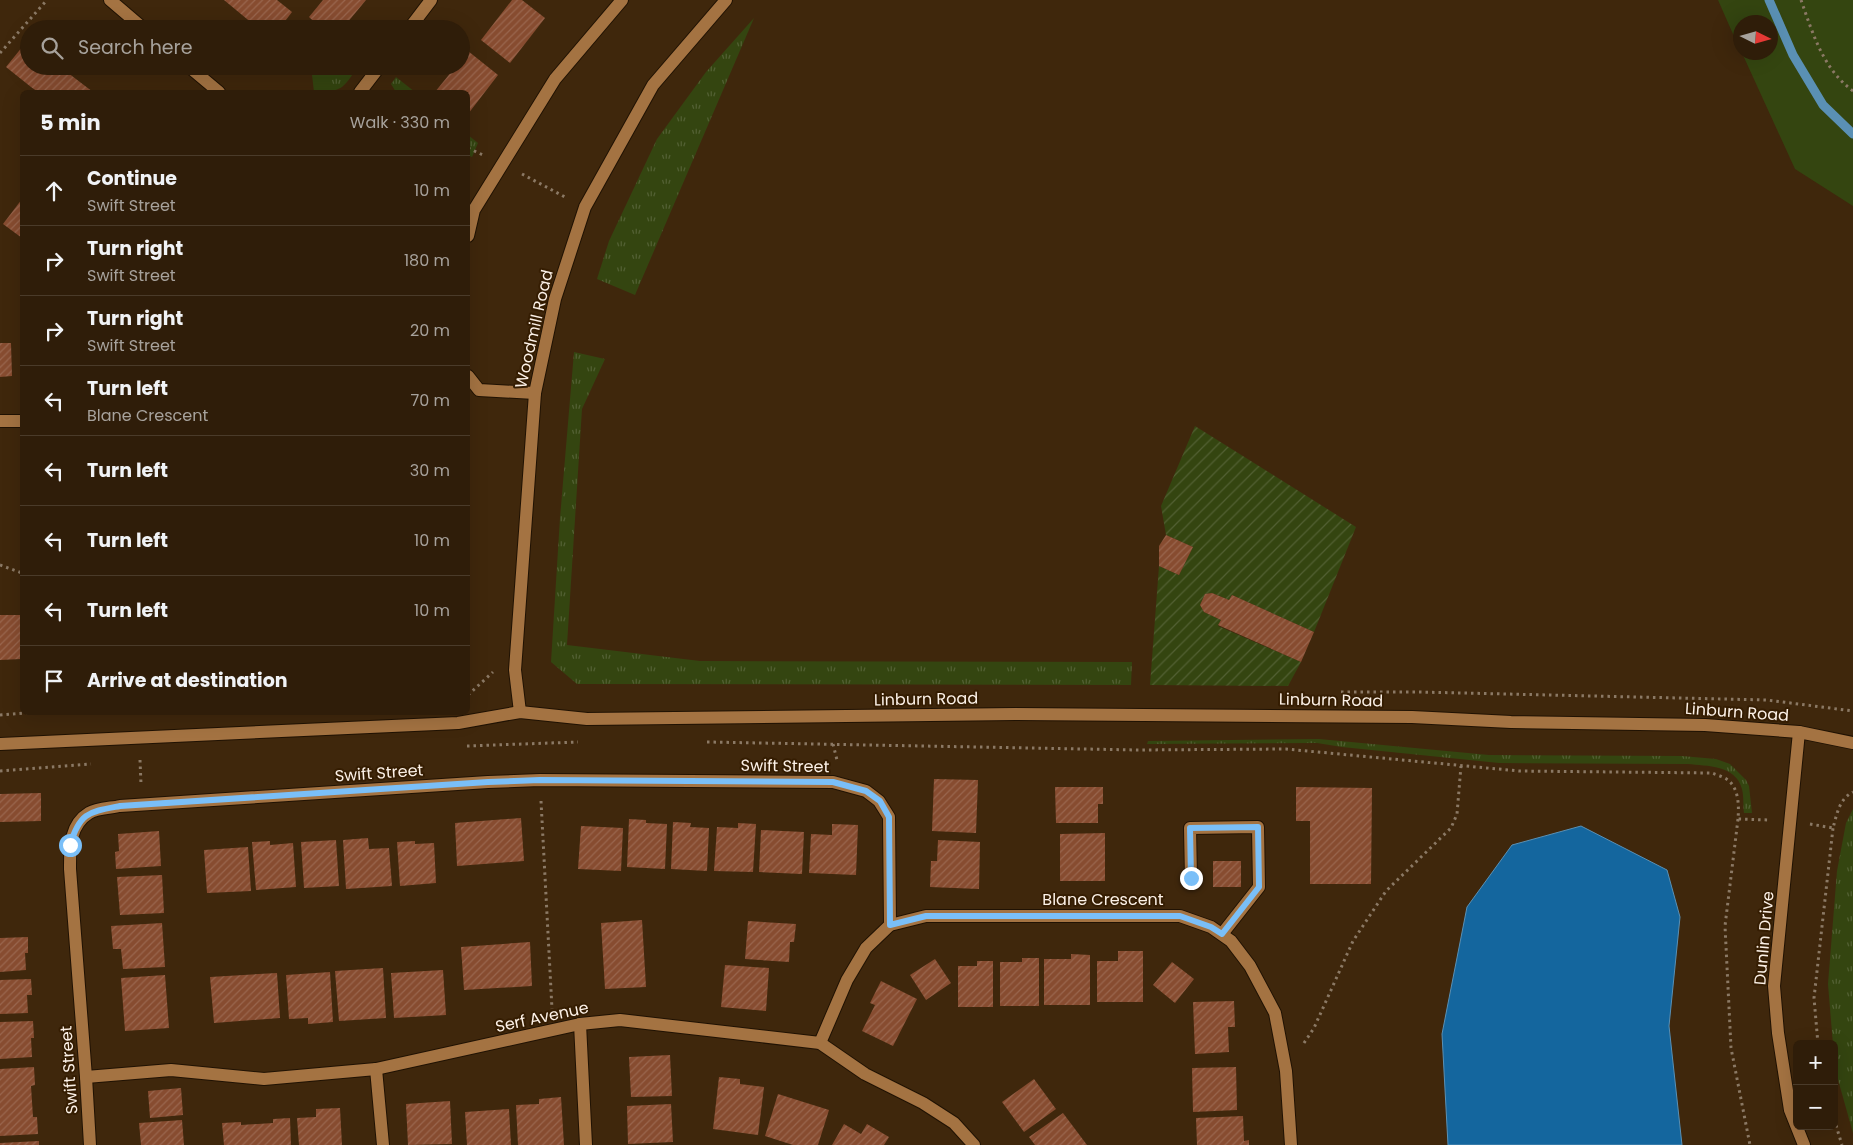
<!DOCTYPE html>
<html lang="en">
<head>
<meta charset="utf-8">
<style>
  body { margin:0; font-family:Poppins,sans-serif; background:#3b2a17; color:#f1f3f6 }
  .controls { position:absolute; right:15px; bottom:15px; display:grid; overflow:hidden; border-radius:8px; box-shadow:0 5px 20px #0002 }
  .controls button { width:45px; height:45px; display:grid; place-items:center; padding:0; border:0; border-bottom:1px solid #4a3b2a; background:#2f1d09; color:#f1f3f6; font:25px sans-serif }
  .compass { position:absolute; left:1733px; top:15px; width:45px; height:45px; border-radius:50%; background:#2f1d09; box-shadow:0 5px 20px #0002; rotate:95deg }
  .stop { position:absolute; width:15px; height:15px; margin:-11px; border:4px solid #7abff8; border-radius:50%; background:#fff }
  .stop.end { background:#7abff8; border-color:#fff; box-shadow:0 1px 5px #0008 }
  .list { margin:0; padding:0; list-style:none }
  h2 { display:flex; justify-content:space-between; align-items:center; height:65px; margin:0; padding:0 20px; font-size:21px }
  h2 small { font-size:16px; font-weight:400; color:#a7a29c }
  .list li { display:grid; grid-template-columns:32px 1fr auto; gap:15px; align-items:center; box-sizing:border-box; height:70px; padding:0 20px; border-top:1px solid #4a3b2a }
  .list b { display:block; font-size:19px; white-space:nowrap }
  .list p { margin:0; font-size:16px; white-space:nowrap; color:#a7a29c }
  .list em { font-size:16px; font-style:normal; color:#a7a29c }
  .icon { flex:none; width:28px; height:28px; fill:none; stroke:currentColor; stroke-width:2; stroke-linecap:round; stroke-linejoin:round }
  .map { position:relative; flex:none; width:1853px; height:1145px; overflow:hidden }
  .search { position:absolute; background:#2f1d09; box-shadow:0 5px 20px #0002; left:20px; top:20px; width:450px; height:55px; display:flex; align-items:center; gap:12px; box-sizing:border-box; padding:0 18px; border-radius:28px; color:#a7a29c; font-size:19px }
  .panel { position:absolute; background:#2f1d09; box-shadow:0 5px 20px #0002; left:20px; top:90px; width:450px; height:625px; border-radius:8px }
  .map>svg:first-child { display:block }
  .grass { fill:url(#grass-tufts) }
  .park { fill:#344510 }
  .garden { fill:url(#garden-furrows) }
  .water { fill:#14669e; stroke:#5a90b4 }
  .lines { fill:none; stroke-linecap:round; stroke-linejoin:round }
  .stream { stroke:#5a90b4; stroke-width:9 }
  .building { fill:url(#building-hatch) }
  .service-casing { stroke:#201203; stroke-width:14 }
  .minor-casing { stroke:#201203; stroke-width:14 }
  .tertiary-casing { stroke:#201203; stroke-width:14 }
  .path { stroke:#8b7965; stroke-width:3; stroke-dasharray:2.5 4; stroke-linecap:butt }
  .service { stroke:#a47342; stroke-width:12 }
  .minor { stroke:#a47342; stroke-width:12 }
  .tertiary { stroke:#a47342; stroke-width:12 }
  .route { stroke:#7abff8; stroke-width:6 }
  .labels { text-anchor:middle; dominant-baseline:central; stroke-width:4; stroke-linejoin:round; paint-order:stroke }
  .street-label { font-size:16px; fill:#fcf1e7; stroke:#351d02 }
</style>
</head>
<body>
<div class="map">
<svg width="1853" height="1145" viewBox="0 0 1853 1145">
  <defs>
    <pattern id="grass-tufts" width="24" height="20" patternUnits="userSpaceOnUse" patternTransform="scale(1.25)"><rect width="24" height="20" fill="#344510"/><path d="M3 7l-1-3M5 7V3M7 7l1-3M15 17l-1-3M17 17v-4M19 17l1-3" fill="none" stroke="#526033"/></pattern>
    <pattern id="garden-furrows" width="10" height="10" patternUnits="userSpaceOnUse" patternTransform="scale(1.25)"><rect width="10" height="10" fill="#344510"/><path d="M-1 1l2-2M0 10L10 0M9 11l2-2" fill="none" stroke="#526033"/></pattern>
    <pattern id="building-hatch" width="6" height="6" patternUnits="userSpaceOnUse" patternTransform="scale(1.25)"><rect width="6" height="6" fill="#874c30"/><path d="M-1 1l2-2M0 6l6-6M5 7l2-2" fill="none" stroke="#99664e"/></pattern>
  </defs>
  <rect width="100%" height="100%" fill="#3f270c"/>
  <!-- grass -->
  <g class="grass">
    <path d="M754,18L635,295L597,279L609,241L657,139L706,72Z"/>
    <path d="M311,66H358C343,89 342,92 314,92Z"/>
    <path d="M396,77L415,92H396L391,84Z"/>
    <path d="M468,135L478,143L472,157L468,155Z"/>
    <path d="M574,352L605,359L582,409L567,645L700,661L1132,662L1131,685L577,684L551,662L560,518Z"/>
    <path d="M1319,739L1489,755L1682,756L1716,759L1730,764L1746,780L1749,786L1752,813H1744C1743,806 1744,797 1742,789C1736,765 1707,766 1688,764L1499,763L1342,747L1317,743L1147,744L1148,741Z"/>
    <path d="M1853,809V1133L1835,1069L1828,984L1837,871L1846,823Z"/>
  </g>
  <!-- park -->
  <path class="park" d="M1718,0H1853V206L1795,169L1742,53L1770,52V22H1740V50Z"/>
  <!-- garden -->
  <path class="garden" d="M1195,426L1356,527L1314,632L1232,595L1229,600L1212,593L1205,594L1200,605L1204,612L1221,620L1218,626L1301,662L1288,686L1150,685L1159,566L1179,575L1193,547L1166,535L1161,506Z"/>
  <!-- water -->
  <path class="water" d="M1581,826L1667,870L1680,917L1669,1026L1682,1145H1448L1442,1034L1467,907L1512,845Z"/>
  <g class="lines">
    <!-- stream -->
    <path class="stream" d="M1769,0L1793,55L1823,105L1853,134"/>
  </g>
  <!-- building -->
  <g class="building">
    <path d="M224,0H277L292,12L279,29H259Z"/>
    <path d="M323,0H366L342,29H322L309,17Z"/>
    <path d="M512,0H522L545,18L510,63L481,40Z"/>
    <path d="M27,41L29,43V66H59L93,92H38L31,87L6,67Z"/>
    <path d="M468,51L498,75L468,114V92H435L456,66H461V59Z"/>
    <path d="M22,199V238L3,224Z"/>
    <path d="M0,343H11L12,376L0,377Z"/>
    <path d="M1166,535L1193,547L1179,575L1159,566V546Z"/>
    <path d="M1212,593L1229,600L1232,595L1314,632L1301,662L1218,625L1221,620L1204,612L1200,605L1205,594Z"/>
    <path d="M0,615H22V659L0,660Z"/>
    <path d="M934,779L978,780L976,833L932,831Z"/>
    <path d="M1055,787H1103V804H1098V823H1056Z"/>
    <path d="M1296,787L1372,788L1371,884H1310V821H1296Z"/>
    <path d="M41,793V821L0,822V794Z"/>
    <path d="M521,818L524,861L457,866L455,823Z"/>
    <path d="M629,819L646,820V823L667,824L665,869L627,867Z"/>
    <path d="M673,822L691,823L690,827L709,828L707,871L671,869Z"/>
    <path d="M738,823L756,824L753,872L714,871L717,827L738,828Z"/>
    <path d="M832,824L858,825L856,875L809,873L811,834L832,835Z"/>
    <path d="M581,826L623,828L621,871L578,869Z"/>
    <path d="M761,830L804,832L802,874L759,872Z"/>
    <path d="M159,831L161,866L116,869L115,852L119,851L118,834Z"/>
    <path d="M1105,833V881H1060V834Z"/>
    <path d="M368,838L369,849L389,848L392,886L346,889L343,840Z"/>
    <path d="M336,840L339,886L304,888L301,842Z"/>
    <path d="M938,840L980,842L979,889L930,887L931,861H937Z"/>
    <path d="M270,841V845L293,843L296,887L256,890L252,842Z"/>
    <path d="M415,841V844L434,843L436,883L400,886L397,842Z"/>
    <path d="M248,847L251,891L207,893L204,850Z"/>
    <rect x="1213" y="861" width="28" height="26"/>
    <path d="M162,875L164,913L120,915L117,877Z"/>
    <path d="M642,920L646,987L605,989L601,923Z"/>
    <path d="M748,921L796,924L794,942H790L789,962L745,959Z"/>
    <path d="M162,923L165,967L123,969L121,949H113L111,926Z"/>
    <path d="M28,937V953H25L26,970L0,972V938Z"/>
    <path d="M530,942L532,986L464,990L461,947Z"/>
    <path d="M1118,951H1143V1002H1097V961H1118Z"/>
    <path d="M1071,954L1090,955V1005H1044V959H1071Z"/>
    <path d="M1022,958H1039V1006H1000V962H1022Z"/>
    <path d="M935,959L951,983L926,1000L910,975Z"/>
    <path d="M977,961H993V1007H958V966H977Z"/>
    <path d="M1172,962L1194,979L1175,1003L1153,985Z"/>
    <path d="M725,965L769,968L766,1011L721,1007Z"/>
    <path d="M383,968L386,1018L339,1021L335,971Z"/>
    <path d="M443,970L446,1015L394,1018L391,973Z"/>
    <path d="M330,972L333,1022L308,1024V1018L289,1019L286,975Z"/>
    <path d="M277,973L280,1018L214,1023L210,977Z"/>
    <path d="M165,975L169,1028L125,1031L121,978Z"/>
    <path d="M31,979L32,995H27L28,1013L0,1014V980Z"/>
    <path d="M881,981L917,999L893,1046L862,1031L875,1005L870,1003Z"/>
    <path d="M1234,1001L1235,1027H1228L1229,1052L1195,1054L1193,1002Z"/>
    <path d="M33,1021L34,1038H31L32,1057L0,1059V1022Z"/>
    <path d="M670,1055L672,1096L631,1097L629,1057Z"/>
    <path d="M34,1067L35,1085L31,1086L33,1117H37L38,1134L0,1136V1069Z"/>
    <path d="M1236,1067L1237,1110L1193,1112L1192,1068Z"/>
    <path d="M719,1077L740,1079V1084L764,1087L758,1135L713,1129Z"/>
    <path d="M1034,1079L1056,1109L1024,1132L1002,1102Z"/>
    <path d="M181,1088L183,1115L150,1118L148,1091Z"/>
    <path d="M778,1094L829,1110L818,1145H793L765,1136Z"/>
    <path d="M561,1097L564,1145H518L516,1105L539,1104V1099Z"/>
    <path d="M450,1101L452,1144L408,1145L406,1104Z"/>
    <path d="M671,1104L673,1142L628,1144L627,1106Z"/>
    <path d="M340,1108L342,1145H299L297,1118L316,1117V1109Z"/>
    <path d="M509,1109L511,1145H467L465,1112Z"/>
    <path d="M1063,1113L1087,1145H1035L1029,1137Z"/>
    <path d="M1243,1116L1244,1141L1249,1140V1145H1197L1196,1118Z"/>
    <path d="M290,1118L291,1145H224L222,1123L241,1122V1125L273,1123V1119Z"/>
    <path d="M182,1120L184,1145H141L139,1123Z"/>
    <path d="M844,1124L861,1134L867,1124L889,1137L884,1145H832Z"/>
    <path d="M39,1141V1145H0V1143Z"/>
  </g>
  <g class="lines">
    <defs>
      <path id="service" d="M1191,878L1190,828L1258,827L1259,887L1222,934"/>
      <g id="minor">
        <path d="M110,0L144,29"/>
        <path d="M409,29L431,0"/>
        <path d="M188,66L219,92"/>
        <path d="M360,92L380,66"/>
        <path d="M468,236L474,210L555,79L622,0"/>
        <path d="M468,376L479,390L535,393"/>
        <path d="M0,421H22"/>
        <path d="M580,1024L586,1145"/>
        <path d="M820,1043L847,980L866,948L890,925L926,916H1180L1211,927L1231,941L1250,966L1275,1013L1286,1071L1291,1145"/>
        <path d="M376,1069L383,1145"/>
        <path d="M86,1077L171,1070L264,1079L376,1069L580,1024L620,1020L820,1043L865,1074L923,1103L954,1123L974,1145"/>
        <path d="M90,1145L86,1077L70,869C70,849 69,825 89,813C97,808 111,808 120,806L488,782L540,780L833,782L866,791L879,801L889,817L890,925"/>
      </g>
      <g id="tertiary">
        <path d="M520,712L515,670L535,393L555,299L585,207L653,85L726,0"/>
        <path d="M1799,732L1774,986L1778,1033L1790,1110L1804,1145"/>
        <path d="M0,744L458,723L520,712L587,719L1015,714L1412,717L1511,722L1705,725L1799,732L1853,743"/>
      </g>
    </defs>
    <!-- service casing -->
    <use href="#service" class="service-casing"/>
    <!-- minor casing -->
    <use href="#minor" class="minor-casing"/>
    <!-- tertiary casing -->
    <use href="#tertiary" class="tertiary-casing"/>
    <!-- path -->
    <g class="path">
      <path d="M1801,0C1813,34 1823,69 1853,91"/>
      <path d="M0,53L47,0"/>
      <path d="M468,148L483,155"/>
      <path d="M522,174L565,197"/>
      <path d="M0,565L22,573"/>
      <path d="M1341,692H1418L1767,700L1853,711"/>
      <path d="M468,695L493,672"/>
      <path d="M0,715L36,712"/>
      <path d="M707,742L1138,750L1286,749L1519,771L1712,773C1717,775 1724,777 1728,780C1739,789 1739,806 1738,819L1769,820"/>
      <path d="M833,744L837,760"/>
      <path d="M467,746L578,742"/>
      <path d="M140,760L141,784"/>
      <path d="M0,771L91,764"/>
      <path d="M541,801L552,1009"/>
      <path d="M1738,819L1725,926L1731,1048L1750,1145"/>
      <path d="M1810,824L1833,828C1837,814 1839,799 1853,792"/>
      <path d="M1304,1043L1314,1028L1353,941L1386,891L1451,828L1457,814L1461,766"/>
      <path d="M1818,1044L1814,998L1833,828"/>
      <path d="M1834,1119L1842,1145"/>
    </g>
    <!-- service -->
    <use href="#service" class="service"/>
    <!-- minor -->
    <use href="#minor" class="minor"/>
    <!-- tertiary -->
    <use href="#tertiary" class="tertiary"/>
  </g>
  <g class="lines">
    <!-- route -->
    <path class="route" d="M70,845C80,812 89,812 120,806L488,782L540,780L833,782L866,791L880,801L889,817L890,925L926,916H1180L1211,927L1222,934L1259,887L1258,827L1190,828L1191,878"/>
  </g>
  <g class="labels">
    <!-- street labels -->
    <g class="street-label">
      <text transform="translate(534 329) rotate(-77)">Woodmill Road</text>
      <text transform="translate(926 699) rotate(-1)">Linburn Road</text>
      <text transform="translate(1331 700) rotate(1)">Linburn Road</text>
      <text transform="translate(1737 712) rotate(4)">Linburn Road</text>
      <text transform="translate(785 766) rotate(1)">Swift Street</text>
      <text transform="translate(379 773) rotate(-4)">Swift Street</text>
      <text x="1103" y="899">Blane Crescent</text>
      <text transform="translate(1764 938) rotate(-85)">Dunlin Drive</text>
      <text transform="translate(542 1017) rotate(-12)">Serf Avenue</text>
      <text transform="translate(69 1070) rotate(-94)">Swift Street</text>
    </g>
  </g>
</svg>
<div class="controls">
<button>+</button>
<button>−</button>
</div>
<svg class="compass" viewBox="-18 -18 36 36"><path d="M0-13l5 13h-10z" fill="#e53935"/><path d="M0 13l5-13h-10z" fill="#a7a29c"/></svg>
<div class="stop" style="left:70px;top:845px"></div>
<div class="stop end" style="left:1191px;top:878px"></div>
<div class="search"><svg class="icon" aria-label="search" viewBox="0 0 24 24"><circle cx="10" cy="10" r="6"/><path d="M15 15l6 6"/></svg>Search here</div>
<section class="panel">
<h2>5 min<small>Walk · 330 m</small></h2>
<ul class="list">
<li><svg class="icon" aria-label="ahead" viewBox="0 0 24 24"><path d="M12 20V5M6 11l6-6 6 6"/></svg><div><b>Continue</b><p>Swift Street</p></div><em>10 m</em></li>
<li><svg class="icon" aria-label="right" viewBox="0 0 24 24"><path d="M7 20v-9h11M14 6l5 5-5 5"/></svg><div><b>Turn right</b><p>Swift Street</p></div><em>180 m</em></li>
<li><svg class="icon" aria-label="right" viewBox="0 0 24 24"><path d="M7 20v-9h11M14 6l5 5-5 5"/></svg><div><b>Turn right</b><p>Swift Street</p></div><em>20 m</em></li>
<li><svg class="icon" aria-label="left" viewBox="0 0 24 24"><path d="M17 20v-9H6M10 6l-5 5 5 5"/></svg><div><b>Turn left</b><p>Blane Crescent</p></div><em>70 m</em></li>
<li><svg class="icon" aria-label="left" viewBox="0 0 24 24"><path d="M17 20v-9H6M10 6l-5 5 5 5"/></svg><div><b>Turn left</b></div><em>30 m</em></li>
<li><svg class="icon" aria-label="left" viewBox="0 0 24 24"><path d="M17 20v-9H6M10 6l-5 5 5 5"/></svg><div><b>Turn left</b></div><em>10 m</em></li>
<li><svg class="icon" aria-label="left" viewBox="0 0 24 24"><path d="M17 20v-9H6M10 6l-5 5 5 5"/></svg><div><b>Turn left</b></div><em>10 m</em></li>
<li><svg class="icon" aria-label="arrive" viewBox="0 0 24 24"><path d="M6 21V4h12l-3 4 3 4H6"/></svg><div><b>Arrive at destination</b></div></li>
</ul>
</section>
</div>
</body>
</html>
